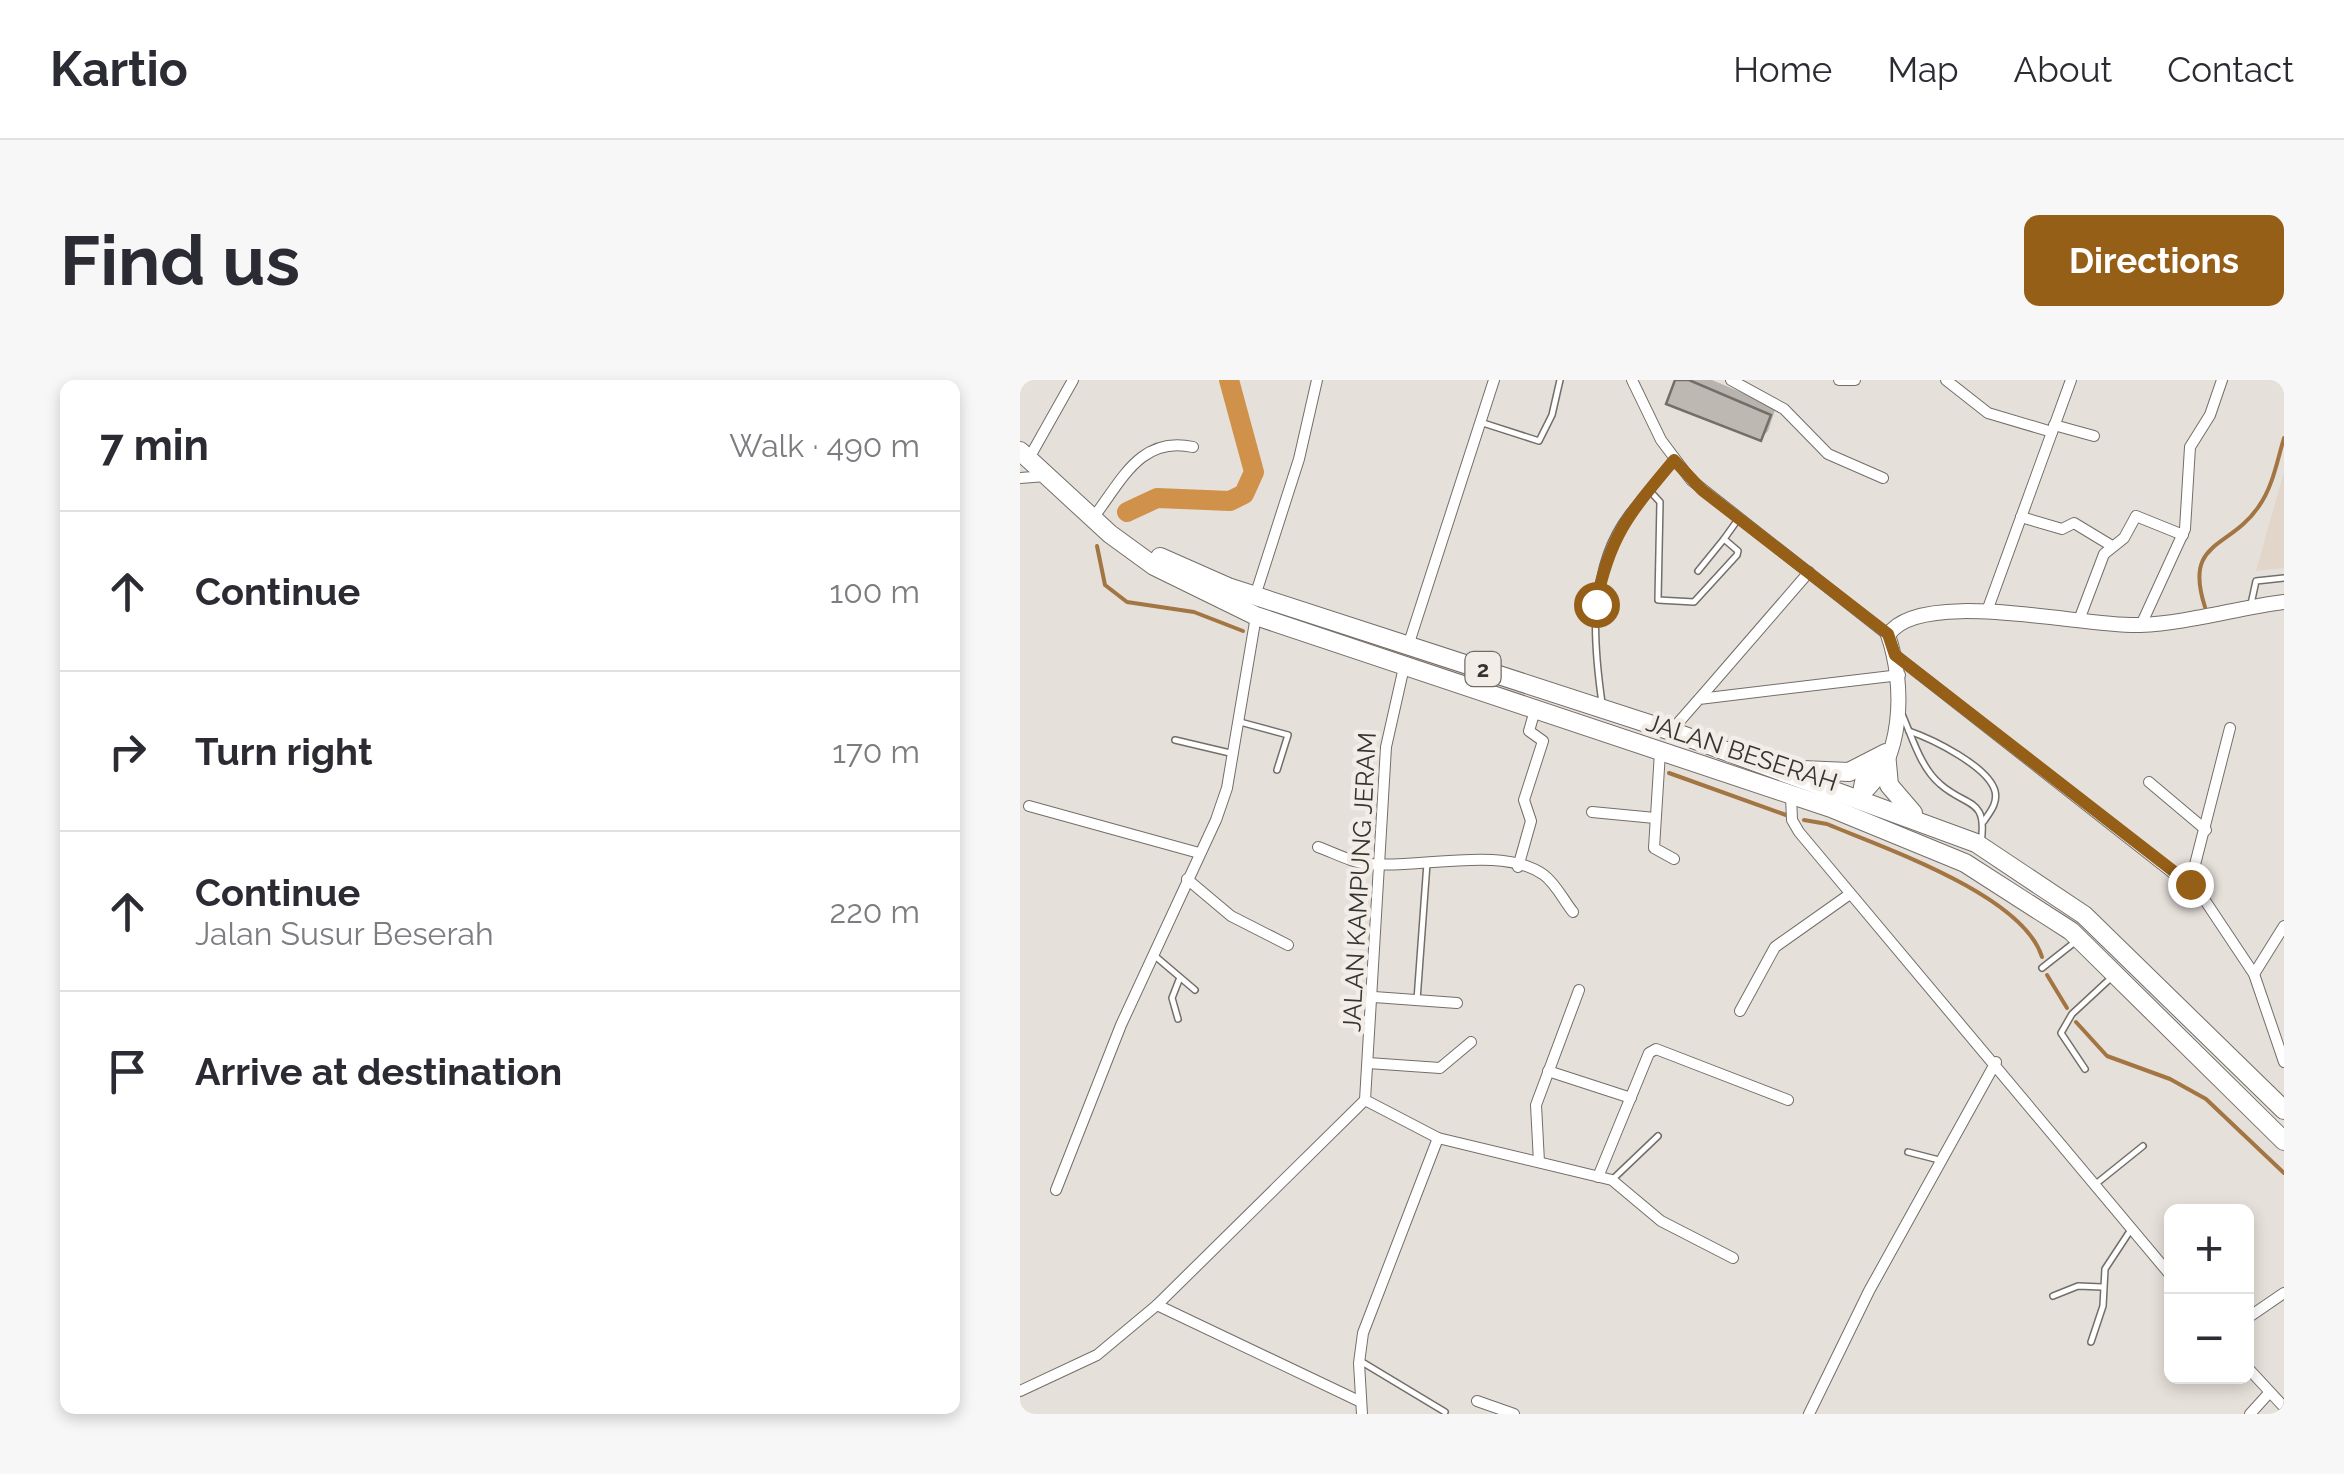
<!DOCTYPE html>
<html lang="en">
<head>
<meta charset="utf-8">
<style>
  body { margin:0; font-family:Raleway,sans-serif; background:#f7f7f7; color:#2b2b33 }
  .controls { position:absolute; right:30px; bottom:30px; display:grid; overflow:hidden; border-radius:15px; box-shadow:0 5px 15px #0003 }
  .controls button { width:90px; height:90px; display:grid; place-items:center; padding:0; border:0; border-bottom:2px solid #e1e1e2; background:#fff; color:#2b2b33; font:50px sans-serif }
  .stop { position:absolute; width:30px; height:30px; margin:-22px; border:8px solid #965f18; border-radius:50%; background:#fff }
  .stop.end { background:#965f18; border-color:#fff; box-shadow:0 2px 10px #0008 }
  .list { margin:0; padding:0; list-style:none }
  h2 { display:flex; justify-content:space-between; align-items:center; height:130px; margin:0; padding:0 40px; font-size:42px }
  h2 small { font-size:32px; font-weight:400; color:#7c7c81 }
  .list li { display:grid; grid-template-columns:65px 1fr auto; gap:30px; align-items:center; box-sizing:border-box; height:160px; padding:0 40px; border-top:2px solid #e1e1e2 }
  .list b { display:block; font-size:38px; white-space:nowrap }
  .list p { margin:0; font-size:32px; white-space:nowrap; color:#7c7c81 }
  .list em { font-size:32px; font-style:normal; color:#7c7c81 }
  .icon { flex:none; width:55px; height:55px; fill:none; stroke:currentColor; stroke-width:2; stroke-linecap:round; stroke-linejoin:round }
  .map { position:relative; flex:none; width:1264px; height:1034px; overflow:hidden; border-radius:15px }
  header { display:flex; align-items:center; gap:60px; box-sizing:border-box; height:140px; padding:0 50px; background:#fff; border-bottom:2px solid #e1e1e2 }
  header strong { font-size:48px }
  nav { display:flex; gap:55px; margin-inline-start:auto; font-size:35px }
  .intro { display:flex; align-items:center; justify-content:space-between; box-sizing:border-box; height:240px; padding:0 60px }
  h1 { margin:0; font-size:70px }
  .button { padding:25px 45px; border-radius:15px; background:#965f18; color:#fff; font-size:35px; font-weight:700 }
  main { display:flex; gap:60px; padding:0 60px }
  aside { flex:1; background:#fff; border-radius:15px; box-shadow:0 5px 15px #0003 }
  .map>svg:first-child { display:block }
  .built { fill:#e2d6ca }
  .shadow { fill:#0003 }
  .lines { fill:none; stroke-linecap:round; stroke-linejoin:round }
  .stream { stroke:#a27543; stroke-width:4 }
  .river { stroke:#d0914b; stroke-width:20 }
  .building { fill:#beb8b2; stroke:#736e68; stroke-width:2.5 }
  .lane-casing { stroke:#746e69; stroke-width:8 }
  .street-casing { stroke:#746e69; stroke-width:12 }
  .secondary-casing { stroke:#746e69; stroke-width:16 }
  .highway-casing { stroke:#746e69; stroke-width:20 }
  .lane { stroke:#fff; stroke-width:5 }
  .street { stroke:#fff; stroke-width:10 }
  .secondary { stroke:#fff; stroke-width:14 }
  .highway { stroke:#fff; stroke-width:18 }
  .route { stroke:#965f18; stroke-width:12 }
  .labels { text-anchor:middle; dominant-baseline:central; stroke-width:9; stroke-linejoin:round; paint-order:stroke }
  .shield { fill:#f3ede7; stroke:#6f6c68; stroke-width:2.5 }
  .shield-label { font-size:22px; font-weight:bold; fill:#363431 }
  .street-label { font-size:25px; fill:#363431; stroke:#f3ede7 }
</style>
</head>
<body>
<header>
<strong>Kartio</strong>
<nav><a>Home</a><a>Map</a><a>About</a><a>Contact</a></nav>
</header>
<div class="intro"><h1>Find us</h1><a class="button">Directions</a></div>
<main>
<aside>
<h2>7 min<small>Walk · 490 m</small></h2>
<ul class="list">
<li><svg class="icon" aria-label="ahead" viewBox="0 0 24 24"><path d="M12 20V5M6 11l6-6 6 6"/></svg><div><b>Continue</b></div><em>100 m</em></li>
<li><svg class="icon" aria-label="right" viewBox="0 0 24 24"><path d="M7 20v-9h11M14 6l5 5-5 5"/></svg><div><b>Turn right</b></div><em>170 m</em></li>
<li><svg class="icon" aria-label="ahead" viewBox="0 0 24 24"><path d="M12 20V5M6 11l6-6 6 6"/></svg><div><b>Continue</b><p>Jalan Susur Beserah</p></div><em>220 m</em></li>
<li><svg class="icon" aria-label="arrive" viewBox="0 0 24 24"><path d="M6 21V4h12l-3 4 3 4H6"/></svg><div><b>Arrive at destination</b></div></li>
</ul>
</aside>
<div class="map">
<svg width="1264" height="1034" viewBox="0 0 1264 1034">
  <rect width="100%" height="100%" fill="#e6e0da"/>
  <!-- built -->
  <path class="built" d="M1264,92V188L1235,191H1236Z"/>
  <!-- shadow -->
  <path class="shadow" d="M658,0H692L756,27L748,51L741,58Z"/>
  <g class="lines">
    <!-- stream -->
    <g class="stream">
      <path d="M77,166L85,205L107,222L174,232L223,251"/>
      <path d="M1185,227C1163,159 1210,170 1239,126C1253,106 1257,81 1264,58"/>
      <path d="M649,393L766,435"/>
      <path d="M784,440L807,444C864,468 1003,515 1022,577"/>
      <path d="M1027,595L1047,628"/>
      <path d="M1056,642L1087,676L1150,699L1186,719L1264,793"/>
    </g>
    <!-- river -->
    <path class="river" d="M107,132L137,118L210,121L224,114L234,92L209,0"/>
  </g>
  <!-- building -->
  <path class="building" d="M655,0H669L751,35L741,61L646,24Z"/>
  <g class="lines">
    <defs>
      <g id="lane">
        <path d="M463,43L519,61L532,35L540,0"/>
        <path d="M629,110L640,122L638,220L674,222L717,175L718,171L704,159L719,138"/>
        <path d="M678,191L704,159"/>
        <path d="M1231,224L1236,201L1264,198"/>
        <path d="M582,323C573,260 567,188 608,134C622,115 639,98 654,80"/>
        <path d="M881,332C892,356 900,387 920,404C947,428 968,417 961,463"/>
        <path d="M220,342L268,355L257,390"/>
        <path d="M889,351C912,359 968,386 975,411C978,423 970,432 964,441"/>
        <path d="M155,360L210,373"/>
        <path d="M135,576L175,610"/>
        <path d="M1022,588L1055,562"/>
        <path d="M397,620L407,483"/>
        <path d="M158,639L152,618L159,600"/>
        <path d="M1065,689L1041,653L1052,634L1093,596"/>
        <path d="M888,772L919,780"/>
        <path d="M594,798L638,756"/>
        <path d="M1077,803L1123,766"/>
        <path d="M1033,916L1058,906L1082,907"/>
        <path d="M1071,962L1083,926L1085,889L1110,851"/>
        <path d="M342,982L425,1032"/>
      </g>
      <g id="street">
        <path d="M612,0L641,60L671,100L868,255"/>
        <path d="M711,0L764,29L808,74L863,98"/>
        <path d="M819,0H835"/>
        <path d="M926,0L968,33L1032,52"/>
        <path d="M1034,45L1074,56"/>
        <path d="M8,80L53,0"/>
        <path d="M0,98L26,96"/>
        <path d="M1001,137L1042,149L1054,143L1092,166"/>
        <path d="M73,138C101,102 120,55 173,67"/>
        <path d="M235,216L279,79L297,0"/>
        <path d="M967,231L1051,0"/>
        <path d="M1059,240L1084,174L1104,158L1116,136L1163,155"/>
        <path d="M1121,245L1165,149L1170,67L1190,35L1202,0"/>
        <path d="M388,266L474,0"/>
        <path d="M875,275L1182,516L1234,594L1264,682"/>
        <path d="M680,318L789,192"/>
        <path d="M651,351L679,319L880,295"/>
        <path d="M640,372L634,468L654,479"/>
        <path d="M1129,402L1186,450"/>
        <path d="M771,416L772,440L779,452L1152,897"/>
        <path d="M9,426L179,473"/>
        <path d="M572,432L635,438"/>
        <path d="M298,467C315,473 332,483 350,484C399,489 483,465 524,495C536,504 544,521 553,532"/>
        <path d="M498,487L511,441L504,420L523,361L509,351L515,330"/>
        <path d="M167,499L211,536L268,565"/>
        <path d="M1170,504L1210,348"/>
        <path d="M1234,594L1264,546"/>
        <path d="M354,617L437,623"/>
        <path d="M720,631L755,567L830,514"/>
        <path d="M348,683L420,688L451,662"/>
        <path d="M528,691L611,718"/>
        <path d="M345,720L366,367L384,287"/>
        <path d="M345,720L418,758L592,800L641,841L713,878"/>
        <path d="M519,782L516,725L559,610"/>
        <path d="M578,797L629,673L636,669L768,720"/>
        <path d="M36,810L101,645L196,440L207,408L236,236"/>
        <path d="M137,925L341,1022"/>
        <path d="M1226,939L1264,913"/>
        <path d="M1226,986L1264,1027"/>
        <path d="M0,1011L77,975L137,925L345,720"/>
        <path d="M457,1021L494,1034"/>
        <path d="M342,1034L339,983L343,953L418,758"/>
        <path d="M789,1034L849,911L976,682"/>
        <path d="M1230,1034L1249,1013"/>
      </g>
      <g id="secondary">
        <path d="M839,417C885,383 885,304 868,255C900,206 1067,248 1120,245C1168,243 1217,228 1264,222"/>
        <path d="M839,417L843,397L858,380"/>
      </g>
      <g id="highway">
        <path d="M0,71L90,154L134,186L236,236L811,428L945,483L1051,551L1264,761"/>
        <path d="M140,177L208,207L651,351L956,463L1064,535L1264,730"/>
        <path d="M782,390L829,392L866,373L869,405L893,433"/>
      </g>
    </defs>
    <!-- lane casing -->
    <use href="#lane" class="lane-casing"/>
    <!-- street casing -->
    <use href="#street" class="street-casing"/>
    <!-- secondary casing -->
    <use href="#secondary" class="secondary-casing"/>
    <!-- highway casing -->
    <use href="#highway" class="highway-casing"/>
    <!-- lane -->
    <use href="#lane" class="lane"/>
    <!-- street -->
    <use href="#street" class="street"/>
    <!-- secondary -->
    <use href="#secondary" class="secondary"/>
    <!-- highway -->
    <use href="#highway" class="highway"/>
  </g>
  <g class="lines">
    <!-- route -->
    <path class="route" d="M576,224C590,154 610,133 654,80L682,110L868,254L875,275L1170,504"/>
  </g>
  <g class="labels">
    <!-- shield labels -->
    <rect class="shield" x="445.5" y="272" width="35" height="34" rx="8"/>
    <g class="shield-label">
      <text x="463" y="289">2</text>
    </g>
    <!-- street labels -->
    <g class="street-label">
      <text transform="translate(722 372) rotate(18)">JALAN BESERAH</text>
      <text transform="translate(339 502) rotate(-87)">JALAN KAMPUNG JERAM</text>
    </g>
  </g>
</svg>
<div class="controls">
<button>+</button>
<button>−</button>
</div>
<div class="stop" style="left:576px;top:224px"></div>
<div class="stop end" style="left:1170px;top:504px"></div>
</div>
</main>
</body>
</html>
